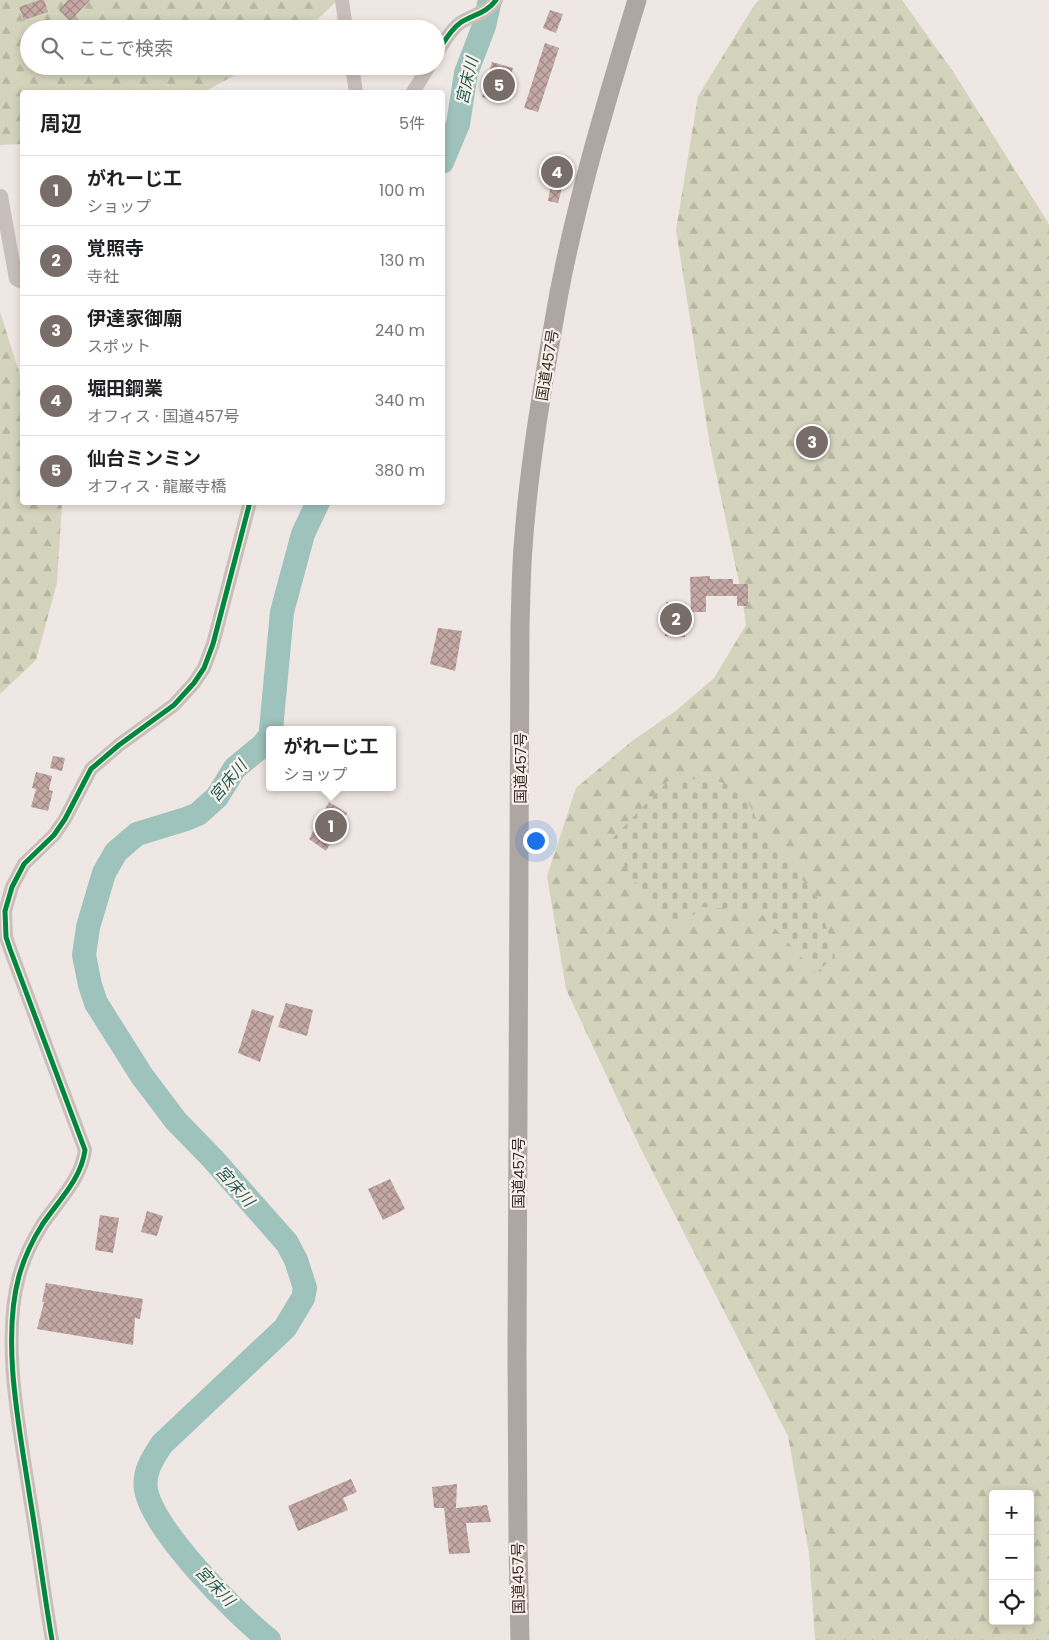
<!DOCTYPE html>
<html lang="ja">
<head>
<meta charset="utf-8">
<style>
  body { margin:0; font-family:Poppins,"Noto Sans JP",sans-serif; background:#f6f6f6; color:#202124 }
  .controls { position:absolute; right:15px; bottom:15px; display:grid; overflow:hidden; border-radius:5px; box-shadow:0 2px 8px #0003 }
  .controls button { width:45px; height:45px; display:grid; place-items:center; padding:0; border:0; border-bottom:1px solid #e0e0e0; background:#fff; color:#202124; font:25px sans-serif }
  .you { position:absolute; left:535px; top:840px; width:18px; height:18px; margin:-12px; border:4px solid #fff; border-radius:50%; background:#1a73e8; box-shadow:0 0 0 8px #1a73e833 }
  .badge { display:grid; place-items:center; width:32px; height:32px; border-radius:50%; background:#796d6a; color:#fff; font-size:16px; font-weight:700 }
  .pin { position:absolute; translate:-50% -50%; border:2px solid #fff; box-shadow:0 1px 5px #0006 }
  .popup { position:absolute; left:266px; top:726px; width:130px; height:65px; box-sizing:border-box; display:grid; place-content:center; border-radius:5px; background:#fff; filter:drop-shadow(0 1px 4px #0005); font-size:16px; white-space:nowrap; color:#757577 }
  .popup b { font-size:19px; color:#202124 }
  .popup::after { content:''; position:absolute; left:50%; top:100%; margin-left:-10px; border:10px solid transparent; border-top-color:#fff }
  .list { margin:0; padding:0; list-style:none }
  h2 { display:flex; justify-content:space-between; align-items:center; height:65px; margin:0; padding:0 20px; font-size:21px }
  h2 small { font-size:16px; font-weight:400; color:#757577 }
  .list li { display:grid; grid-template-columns:32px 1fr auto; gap:15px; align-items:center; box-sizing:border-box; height:70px; padding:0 20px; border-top:1px solid #e0e0e0 }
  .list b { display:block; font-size:19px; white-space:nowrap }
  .list p { margin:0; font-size:16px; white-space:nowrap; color:#757577 }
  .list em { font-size:16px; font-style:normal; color:#757577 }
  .icon { flex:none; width:28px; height:28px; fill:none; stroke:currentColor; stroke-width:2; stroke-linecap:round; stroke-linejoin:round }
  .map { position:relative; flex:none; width:1049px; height:1640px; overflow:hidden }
  .search { position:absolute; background:#fff; box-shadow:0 2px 8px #0003; left:20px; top:20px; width:425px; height:55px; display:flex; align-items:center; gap:12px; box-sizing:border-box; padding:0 18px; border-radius:28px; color:#757577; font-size:19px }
  .panel { position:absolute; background:#fff; box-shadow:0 2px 8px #0003; left:20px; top:90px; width:425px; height:415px; border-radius:5px }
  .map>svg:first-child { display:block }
  .forest { fill:url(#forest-firs); fill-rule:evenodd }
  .cemetery { fill:url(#cemetery-stones) }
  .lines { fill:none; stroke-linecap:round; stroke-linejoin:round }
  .river { stroke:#9ec2bc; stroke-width:24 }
  .building { fill:url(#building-cross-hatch) }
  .minor { stroke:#c8bfbb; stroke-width:14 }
  .highway { stroke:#aea6a2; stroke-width:19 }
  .cycleway-casing { stroke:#fbf1ea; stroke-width:8 }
  .cycleway { stroke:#00873e; stroke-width:5 }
  .labels { text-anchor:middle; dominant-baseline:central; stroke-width:4.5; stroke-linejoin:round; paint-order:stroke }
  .street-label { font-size:15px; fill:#392b29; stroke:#fbf1ea }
  .water-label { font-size:16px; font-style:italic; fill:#1c5d57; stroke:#fbf1ea }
</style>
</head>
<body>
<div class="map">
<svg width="1049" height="1640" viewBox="0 0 1049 1640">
  <defs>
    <pattern id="forest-firs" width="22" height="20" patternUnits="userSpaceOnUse" patternTransform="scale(1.25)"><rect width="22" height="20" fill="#d4d4bc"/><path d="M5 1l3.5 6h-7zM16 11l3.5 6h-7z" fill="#b7b6a2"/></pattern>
    <pattern id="cemetery-stones" width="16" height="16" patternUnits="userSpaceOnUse" patternTransform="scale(1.25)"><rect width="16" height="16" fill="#d4d4bc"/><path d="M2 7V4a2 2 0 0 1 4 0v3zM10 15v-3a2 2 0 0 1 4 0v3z" fill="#b7b6a2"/></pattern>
    <pattern id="building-cross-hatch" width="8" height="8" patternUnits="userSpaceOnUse" patternTransform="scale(1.25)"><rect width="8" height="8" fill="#c3a8a4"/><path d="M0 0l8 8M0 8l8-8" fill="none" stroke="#9f8986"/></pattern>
  </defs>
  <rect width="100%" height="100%" fill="#efe7e3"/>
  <!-- forest -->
  <g class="forest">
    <path d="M0,0H338L307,29H29V66H251L204,92H22V144L0,145Z"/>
    <path d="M759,0H902L954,73L1049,224V1640H815L809,1553L788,1436L639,1145L566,989L547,876L576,788L632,741L677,710L714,678L746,625L742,597L710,445L676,230L698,96L755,4ZM993,1494H1030V1621H993Z"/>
    <path d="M0,312L22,381V502L62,503L57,583L36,660L0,694Z"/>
  </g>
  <!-- cemetery -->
  <path class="cemetery" d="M710,778L742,790L760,826L818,899L835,956L816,973L758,910L703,907L675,930L632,878L612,839L668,781Z"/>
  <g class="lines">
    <!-- river -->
    <g class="river">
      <path d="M442,162L458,124L466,73L484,26L490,0"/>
      <path d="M271,730L282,612L303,534L318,502"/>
      <path d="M269,1640C235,1613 154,1531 146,1490C143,1472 153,1458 162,1444L285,1328L303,1298L305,1288L296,1260L287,1243L213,1159L176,1121L142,1076L96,1003L90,985L84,955L88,927L104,873L116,852L137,834L186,819L198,814L217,797L235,768L263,745L270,736"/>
    </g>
  </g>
  <!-- building -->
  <g class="building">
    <path d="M40,0H44L48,12L24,20L19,7Z"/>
    <path d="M68,0H90L70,21L59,10Z"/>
    <path d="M550,10L563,14L556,33L543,28Z"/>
    <path d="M545,43L559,48L538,112L524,108Z"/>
    <path d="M492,62L513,68L503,103L482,97Z"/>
    <path d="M556,157L569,161L558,203L548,201Z"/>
    <path d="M710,576V579H733V584H748V606H737V596H706V612H691L690,577Z"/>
    <path d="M666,602L686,603L685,637L665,636Z"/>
    <path d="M438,628L462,631L455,671L430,664Z"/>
    <path d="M53,756L65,758L62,771L50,768Z"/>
    <path d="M36,772L52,776L49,790L53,791L48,811L31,807L36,789L32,788Z"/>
    <path d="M329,802L347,813L326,851L309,839Z"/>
    <path d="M286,1003L313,1010L307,1036L278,1027Z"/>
    <path d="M252,1009L274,1016L260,1062L238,1053Z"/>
    <path d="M390,1179L405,1209L383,1220L368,1189Z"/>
    <path d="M147,1211L163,1216L157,1236L141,1232Z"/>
    <path d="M100,1215L119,1218L113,1253L95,1250Z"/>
    <path d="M46,1283L143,1299L140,1319L135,1318L133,1345L37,1329L44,1302H42Z"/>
    <path d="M351,1479L357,1492L343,1498L348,1510L298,1531L288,1506Z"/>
    <path d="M457,1484L456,1508L487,1505L491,1522L466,1523L470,1553L449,1554L444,1508H434L432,1487Z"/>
  </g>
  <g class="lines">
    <!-- minor -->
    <g class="minor">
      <path d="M342,0L346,29"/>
      <path d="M436,54C443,44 450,30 460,23C472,15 487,13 496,0"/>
      <path d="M352,66L356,92"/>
      <path d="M413,92L429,66"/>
      <path d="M1,196L16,279L22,282"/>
      <path d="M52,1640C44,1593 38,1545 30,1498C20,1431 1,1342 19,1276C24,1258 32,1241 42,1225C58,1201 81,1180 85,1150L10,949L6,937L5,911L12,887L24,864L54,835L65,819L91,769L119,745L174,705L194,683L204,668L213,644L250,502"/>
    </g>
    <!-- highway -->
    <path class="highway" d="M520,1640L518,1545L517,1353L520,624C521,598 521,573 523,548C529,462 544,377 559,293C578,194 608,96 637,0"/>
    <defs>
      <g id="cycleway">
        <path d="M436,54C443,44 450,30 460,23C472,15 487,13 496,0"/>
        <path d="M52,1640C44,1593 38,1545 30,1498C20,1431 1,1342 19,1276C24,1258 32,1241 42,1225C58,1201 81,1180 85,1150L10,949L6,937L5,911L12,887L24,864L54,835L65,819L91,769L119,745L174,705L194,683L204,668L213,644L250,502"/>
      </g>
    </defs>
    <!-- cycleway casing -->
    <use href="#cycleway" class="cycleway-casing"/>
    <!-- cycleway -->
    <use href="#cycleway" class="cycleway"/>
  </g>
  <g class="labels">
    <!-- street labels -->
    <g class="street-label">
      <text transform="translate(547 365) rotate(-81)">国道457号</text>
      <text transform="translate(520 768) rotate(-90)">国道457号</text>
      <text transform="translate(518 1173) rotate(-90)">国道457号</text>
      <text transform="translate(518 1578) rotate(-91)">国道457号</text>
    </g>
    <!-- water labels -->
    <g class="water-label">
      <text transform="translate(467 81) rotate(-77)">宮床川</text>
      <text transform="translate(228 781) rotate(-50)">宮床川</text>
      <text transform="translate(235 1186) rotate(48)">宮床川</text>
      <text transform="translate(215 1586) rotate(46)">宮床川</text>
    </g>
  </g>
</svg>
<div class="controls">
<button>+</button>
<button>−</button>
<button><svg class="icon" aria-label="locate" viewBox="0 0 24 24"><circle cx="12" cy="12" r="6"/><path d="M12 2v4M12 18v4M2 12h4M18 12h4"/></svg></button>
</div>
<div class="you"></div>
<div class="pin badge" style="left:331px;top:826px">1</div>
<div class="popup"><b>がれーじ工</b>ショップ</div>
<div class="pin badge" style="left:676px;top:619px">2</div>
<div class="pin badge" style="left:812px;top:442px">3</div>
<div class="pin badge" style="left:557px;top:172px">4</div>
<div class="pin badge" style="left:499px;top:85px">5</div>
<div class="search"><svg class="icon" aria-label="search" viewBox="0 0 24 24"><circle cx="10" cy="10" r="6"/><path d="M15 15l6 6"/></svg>ここで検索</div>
<section class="panel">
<h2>周辺<small>5件</small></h2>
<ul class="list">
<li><span class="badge">1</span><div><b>がれーじ工</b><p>ショップ</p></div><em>100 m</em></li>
<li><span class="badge">2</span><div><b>覚照寺</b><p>寺社</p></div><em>130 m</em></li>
<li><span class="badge">3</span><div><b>伊達家御廟</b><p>スポット</p></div><em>240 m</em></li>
<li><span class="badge">4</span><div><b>堀田鋼業</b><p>オフィス · 国道457号</p></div><em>340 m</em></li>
<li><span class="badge">5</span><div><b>仙台ミンミン</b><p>オフィス · 龍巌寺橋</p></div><em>380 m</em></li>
</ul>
</section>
</div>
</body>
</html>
